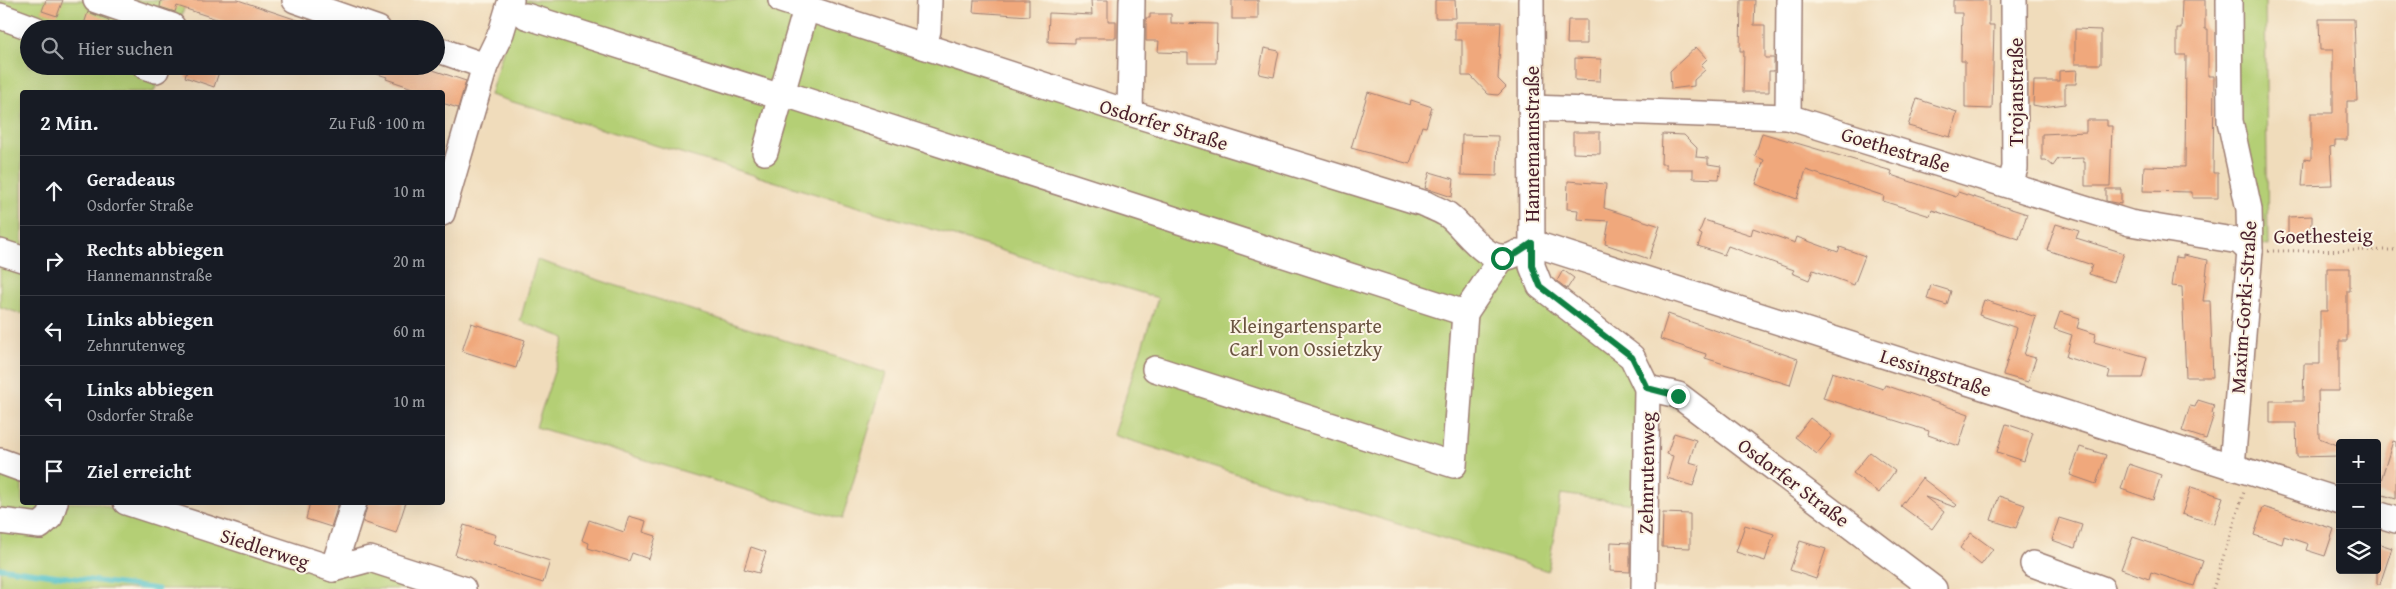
<!DOCTYPE html>
<html lang="de">
<head>
<meta charset="utf-8">
<style>
  body { margin:0; font-family:"Gentium Book Plus",serif; background:#20242c; color:#f1f3f6 }
  .controls { position:absolute; right:15px; bottom:15px; display:grid; overflow:hidden; border-radius:5px; box-shadow:0 5px 20px #0002 }
  .controls button { width:45px; height:45px; display:grid; place-items:center; padding:0; border:0; border-bottom:1px solid #363941; background:#171b24; color:#f1f3f6; font:25px sans-serif }
  .stop { position:absolute; width:15px; height:15px; margin:-11px; border:4px solid #0b8043; border-radius:50%; background:#fff }
  .stop.end { background:#0b8043; border-color:#fff; box-shadow:0 1px 5px #0008 }
  .list { margin:0; padding:0; list-style:none }
  h2 { display:flex; justify-content:space-between; align-items:center; height:65px; margin:0; padding:0 20px; font-size:21px }
  h2 small { font-size:16px; font-weight:400; color:#9ea1a6 }
  .list li { display:grid; grid-template-columns:32px 1fr auto; gap:15px; align-items:center; box-sizing:border-box; height:70px; padding:0 20px; border-top:1px solid #363941 }
  .list b { display:block; font-size:19px; white-space:nowrap }
  .list p { margin:0; font-size:16px; white-space:nowrap; color:#9ea1a6 }
  .list em { font-size:16px; font-style:normal; color:#9ea1a6 }
  .icon { flex:none; width:28px; height:28px; fill:none; stroke:currentColor; stroke-width:2; stroke-linecap:round; stroke-linejoin:round }
  .map { position:relative; flex:none; width:2396px; height:589px; overflow:hidden }
  .search { position:absolute; background:#171b24; box-shadow:0 5px 20px #0002; left:20px; top:20px; width:425px; height:55px; display:flex; align-items:center; gap:12px; box-sizing:border-box; padding:0 18px; border-radius:28px; color:#9ea1a6; font-size:19px }
  .panel { position:absolute; background:#171b24; box-shadow:0 5px 20px #0002; left:20px; top:90px; width:425px; height:415px; border-radius:5px }
  .map>svg:first-child { display:block }
  .green { fill:#b4cf74; stroke:#7f7750 }
  .lines { fill:none; stroke-linecap:round; stroke-linejoin:round }
  .stream { stroke:#54c2c9; stroke-width:5 }
  .building { fill:#f0a87b }
  .minor-casing { stroke:#9d7e73; stroke-width:28 }
  .path { stroke:#9d7e73; stroke-width:3; stroke-dasharray:1 4; stroke-linecap:butt }
  .minor { stroke:#fff; stroke-width:25 }
  .route { stroke:#0b8043; stroke-width:6 }
  .labels { text-anchor:middle; dominant-baseline:central; stroke-width:4; stroke-linejoin:round; paint-order:stroke }
  .street-label { font-size:20px; fill:#4a1f2b; stroke:#fcf5e5 }
  .park-label { font-size:20px; fill:#6a5441; stroke:#fcf5e5 }
</style>
</head>
<body>
<div class="map">
<svg width="2396" height="589" viewBox="0 0 2396 589">
  <rect width="100%" height="100%" fill="#fcf5e5"/>
  <filter id="ink" filterUnits="userSpaceOnUse"><feTurbulence type="fractalNoise" baseFrequency=".02" numOctaves="2"/><feDisplacementMap in="SourceGraphic" scale="10" xChannelSelector="R" yChannelSelector="G"/><feConvolveMatrix kernelMatrix="1 2 1 2 8 2 1 2 1" color-interpolation-filters="sRGB"/></filter>
  <filter id="wash" filterUnits="userSpaceOnUse"><feTurbulence type="fractalNoise" baseFrequency=".0096" numOctaves="4" result="noise"/><feDisplacementMap in="SourceGraphic" scale="20" xChannelSelector="R" yChannelSelector="G"/><feGaussianBlur stdDeviation="1.12" result="paint"/><feColorMatrix in="noise" values="0 0 0 0 0 0 0 0 0 0 0 0 0 0 0 0 0 1.4 0 .05"/><feComposite in="paint" operator="in"/></filter>
  <g filter="url(#wash)">
    <rect width="100%" height="100%" fill="#f0dcbb"/>
    <!-- green -->
    <g class="green">
      <path d="M0,0H187L177,29H29V66H163L154,92H22V314L0,307Z"/>
      <path d="M518,0H768L1425,215L1519,263L1625,363L1638,392L1640,505L1561,494L1548,571L1113,435L1158,298L490,95Z"/>
      <path d="M2235,0H2265L2268,246L2261,245L2237,120Z"/>
      <path d="M537,260L886,373L842,519L536,427L565,338L520,321Z"/>
      <path d="M0,471L22,478V502L96,503L117,510L372,566L442,589H0Z"/>
    </g>
    <g class="lines">
      <!-- stream -->
      <path class="stream" d="M0,568L158,589"/>
    </g>
    <g id="blocks">
      <!-- building -->
      <g class="building">
        <path d="M46,0H63L57,16L42,11Z"/>
        <path d="M161,0H238L306,23L308,20L324,25L322,29H247L177,6L175,12L160,7Z"/>
        <path d="M974,0H1029V16L973,12Z"/>
        <path d="M1091,0H1108V21H1116V38H1075V43L1048,42L1049,13L1092,15Z"/>
        <rect x="1232" y="0" width="26" height="19"/>
        <path d="M1435,0H1455L1456,18H1435Z"/>
        <path d="M1741,0H1755L1754,25H1765V58H1774V71H1769V92H1743L1744,51H1740Z"/>
        <path d="M1953,0H1989V25H1994L1992,109L1965,108V61H1961L1962,13H1953Z"/>
        <path d="M2182,0H2205V29H2208V76H2214L2213,173H2218V198H2192V192L2143,191L2144,166L2185,167L2186,55H2177V28H2181Z"/>
        <path d="M88,12L109,20L106,29H97L84,24Z"/>
        <path d="M1150,14H1171V23L1217,24L1216,63H1188V53L1158,52L1159,41H1146V18H1150Z"/>
        <path d="M2319,19H2354L2357,101H2347V140H2335V146L2330,147L2332,185L2302,186L2304,159L2311,160V113H2333V50H2320Z"/>
        <path d="M1568,20H1587V44H1567Z"/>
        <path d="M1455,22H1501L1498,79L1506,87L1498,95L1488,94L1471,76H1462V40H1455Z"/>
        <path d="M2075,29L2101,30V64H2075Z"/>
        <path d="M1696,47L1707,59L1701,65L1705,70L1694,80V86L1671,89L1670,71Z"/>
        <path d="M1264,48L1279,51L1274,77L1259,74Z"/>
        <path d="M1575,58L1601,59L1600,81L1575,80Z"/>
        <path d="M189,66H221L214,87L185,77Z"/>
        <path d="M362,66H421L466,81L458,108L442,103V92H424L386,79L387,77L362,69Z"/>
        <path d="M2077,70L2076,84H2065V104L2043,107L2033,105L2034,81H2059V71Z"/>
        <path d="M1368,92L1410,105L1411,100L1432,107L1426,127L1422,126L1410,164L1351,148Z"/>
        <path d="M1917,99L1957,112L1950,137L1908,126Z"/>
        <path d="M2086,120H2107V126H2112L2110,186H2085V162H2083V158L2058,159L2053,166L2046,160H2042V134L2086,132Z"/>
        <path d="M1573,132H1600V154L1573,153Z"/>
        <path d="M1762,133L1892,171L1891,175L1956,197L1958,192L2027,214L2019,239L1932,210L1930,216L1883,201L1884,196L1806,170L1797,199L1756,184L1764,160L1755,156Z"/>
        <path d="M1662,134L1684,135L1697,148L1696,157L1708,158V164L1721,166L1719,179L1693,178V169H1666V164H1661Z"/>
        <path d="M1462,135L1498,136L1497,176L1461,175Z"/>
        <path d="M1430,172L1454,179L1452,197L1425,188Z"/>
        <path d="M1568,181L1606,184L1604,208L1660,226L1649,259L1605,244L1609,221L1577,219L1578,210L1567,209Z"/>
        <path d="M2106,189H2121V204L2106,201Z"/>
        <path d="M2312,216V238H2288V217Z"/>
        <path d="M1704,220L1751,235L1753,228L1795,243L1797,237L1838,252L1840,247L1865,256L1854,285L1813,270L1809,280L1792,273L1794,270L1728,246L1724,255L1698,246L1702,235L1699,233Z"/>
        <path d="M2056,224L2079,231L2076,238L2124,253L2114,282L2089,274L2092,265L2047,250Z"/>
        <path d="M2183,255L2208,260L2203,301H2210L2213,377H2186L2182,287L2171,286L2175,257L2183,258Z"/>
        <path d="M2327,268H2350V291H2347V341H2339V391H2318L2319,438L2340,446V456L2297,457L2296,423H2270V401H2303L2304,364H2320V311H2327Z"/>
        <path d="M1563,270L1574,278L1567,289L1557,281Z"/>
        <path d="M1931,285L1951,291L1947,305L1927,299Z"/>
        <path d="M1984,300L2036,317L2024,355L2036,358L2028,382L2003,375L2017,328L1979,315Z"/>
        <path d="M2060,312L2080,318L2077,328L2096,334L2094,342L2147,357L2142,378H2108L2110,371L2066,357L2072,335L2054,329Z"/>
        <path d="M1668,314L1798,359L1790,385L1705,358L1706,354L1660,339Z"/>
        <path d="M471,323L525,340L516,368L462,351Z"/>
        <path d="M1832,372L1883,389L1885,385L1969,414L1959,446L1928,435L1929,431L1823,398Z"/>
        <path d="M2198,400L2214,405L2212,413L2214,414L2206,439L2182,431L2190,406L2195,407Z"/>
        <path d="M1810,418L1832,435L1817,454L1795,437Z"/>
        <path d="M2006,424L2033,433L2024,461L1997,452Z"/>
        <path d="M1674,433L1696,440L1689,462L1700,465L1693,486L1667,478L1673,456L1667,454Z"/>
        <path d="M2393,441L2396,442V499L2377,493Z"/>
        <path d="M2080,447L2106,455L2096,484L2070,475Z"/>
        <path d="M1870,452L1895,471L1879,493L1853,473Z"/>
        <path d="M2129,464L2161,475L2153,500L2121,489Z"/>
        <path d="M1922,478L1957,505L1955,507L1925,497L1944,512L1932,529L1901,506Z"/>
        <path d="M2191,487L2223,497L2214,524L2182,514Z"/>
        <path d="M1999,496L2025,505L2016,528L1991,520Z"/>
        <path d="M310,502H339L331,527L306,519Z"/>
        <path d="M368,502H406L396,533L363,522Z"/>
        <path d="M2263,507L2334,529L2325,556L2306,550L2308,544L2284,536L2282,544L2254,535Z"/>
        <path d="M1663,513L1690,514V548L1662,547Z"/>
        <path d="M629,516L646,521L643,532L656,536L649,559L632,553L629,561L588,548L589,543L582,540L589,520L624,532Z"/>
        <path d="M2059,518L2082,525L2075,548L2052,540Z"/>
        <path d="M464,525L496,535L493,543L550,561L543,583L455,555Z"/>
        <path d="M1745,525L1774,534L1765,561L1736,552Z"/>
        <path d="M1971,533L1993,549L1981,565L1960,548Z"/>
        <path d="M2133,537L2203,561L2194,586L2151,572L2149,579L2121,569Z"/>
        <path d="M1800,541L1826,549L1816,579L1790,570Z"/>
        <path d="M1611,542L1630,543V572L1610,571Z"/>
        <path d="M2377,543L2392,548L2380,584H2377Z"/>
        <path d="M751,547L766,552L759,573L744,569Z"/>
      </g>
    </g>
  </g>
  <g filter="url(#ink)">
    <use href="#blocks" fill-opacity="0" stroke="#9d7e73" stroke-width="1"/>
    <g class="lines">
      <defs>
        <g id="minor">
          <path d="M96,0L172,26"/>
          <path d="M295,0L378,29"/>
          <path d="M781,0L1130,113L1426,204C1433,208 1442,211 1448,215C1467,229 1489,271 1517,253"/>
          <path d="M1531,0L1532,266L1540,286L1632,357L1647,388L1644,589"/>
          <path d="M2229,0L2230,121L2249,209L2250,251L2232,466"/>
          <path d="M806,9L782,93L1465,313L1502,258"/>
          <path d="M0,16L35,29"/>
          <path d="M526,16L781,97"/>
          <path d="M924,46L928,30L929,0"/>
          <path d="M436,49L485,66"/>
          <path d="M145,66L156,70"/>
          <path d="M1531,108L1788,117L2130,223L2239,241L2250,251"/>
          <path d="M1130,113L1132,0"/>
          <path d="M1788,117L1789,0"/>
          <path d="M765,152L782,93"/>
          <path d="M2010,184L2015,168L2014,0"/>
          <path d="M442,213L485,66L501,33L511,0"/>
          <path d="M1532,243L2340,501"/>
          <path d="M0,252L22,259"/>
          <path d="M1155,369L1454,465L1465,313"/>
          <path d="M1647,388L1678,395L1934,589"/>
          <path d="M0,461L22,469"/>
          <path d="M126,502L333,569L370,559L463,589"/>
          <path d="M2377,514L2396,520"/>
          <path d="M0,521L40,526L50,517L55,502"/>
          <path d="M2033,564L2102,589"/>
          <path d="M333,569L354,502"/>
        </g>
      </defs>
      <!-- minor casing -->
      <use href="#minor" class="minor-casing"/>
      <!-- path -->
      <g class="path">
        <path d="M2268,251L2396,250"/>
        <path d="M2213,589L2244,492"/>
      </g>
      <!-- minor -->
      <use href="#minor" class="minor"/>
    </g>
  </g>
  <g class="lines" filter="url(#ink)">
    <!-- route -->
    <path class="route" d="M1502,258L1512,256L1532,243V266L1540,286L1632,357L1647,388L1678,396"/>
  </g>
  <g class="labels">
    <!-- street labels -->
    <g class="street-label">
      <text transform="translate(2015 92) rotate(-90)">Trojanstraße</text>
      <text transform="translate(1164 124) rotate(17)">Osdorfer Straße</text>
      <text transform="translate(1531 144) rotate(-90)">Hannemannstraße</text>
      <text transform="translate(1896 149) rotate(17)">Goethestraße</text>
      <text transform="translate(2323 235) rotate(-1)">Goethesteig</text>
      <text transform="translate(2243 307) rotate(-86)">Maxim-Gorki-Straße</text>
      <text transform="translate(1936 372) rotate(18)">Lessingstraße</text>
      <text transform="translate(1646 473) rotate(-89)">Zehnrutenweg</text>
      <text transform="translate(1794 482) rotate(37)">Osdorfer Straße</text>
      <text transform="translate(265 548) rotate(18)">Siedlerweg</text>
    </g>
    <!-- park labels -->
    <g class="park-label">
      <text x="1306" y="325">Kleingartensparte<tspan x="1306" dy="23">Carl von Ossietzky</tspan></text>
    </g>
  </g>
</svg>
<div class="controls">
<button>+</button>
<button>−</button>
<button><svg class="icon" aria-label="layers" viewBox="0 0 24 24"><path d="M12 4l9 5-9 5-9-5zM3 14l9 5 9-5"/></svg></button>
</div>
<div class="stop" style="left:1502px;top:258px"></div>
<div class="stop end" style="left:1678px;top:396px"></div>
<div class="search"><svg class="icon" aria-label="search" viewBox="0 0 24 24"><circle cx="10" cy="10" r="6"/><path d="M15 15l6 6"/></svg>Hier suchen</div>
<section class="panel">
<h2>2 Min.<small>Zu Fuß · 100 m</small></h2>
<ul class="list">
<li><svg class="icon" aria-label="ahead" viewBox="0 0 24 24"><path d="M12 20V5M6 11l6-6 6 6"/></svg><div><b>Geradeaus</b><p>Osdorfer Straße</p></div><em>10 m</em></li>
<li><svg class="icon" aria-label="right" viewBox="0 0 24 24"><path d="M7 20v-9h11M14 6l5 5-5 5"/></svg><div><b>Rechts abbiegen</b><p>Hannemannstraße</p></div><em>20 m</em></li>
<li><svg class="icon" aria-label="left" viewBox="0 0 24 24"><path d="M17 20v-9H6M10 6l-5 5 5 5"/></svg><div><b>Links abbiegen</b><p>Zehnrutenweg</p></div><em>60 m</em></li>
<li><svg class="icon" aria-label="left" viewBox="0 0 24 24"><path d="M17 20v-9H6M10 6l-5 5 5 5"/></svg><div><b>Links abbiegen</b><p>Osdorfer Straße</p></div><em>10 m</em></li>
<li><svg class="icon" aria-label="arrive" viewBox="0 0 24 24"><path d="M6 21V4h12l-3 4 3 4H6"/></svg><div><b>Ziel erreicht</b></div></li>
</ul>
</section>
</div>
</body>
</html>
